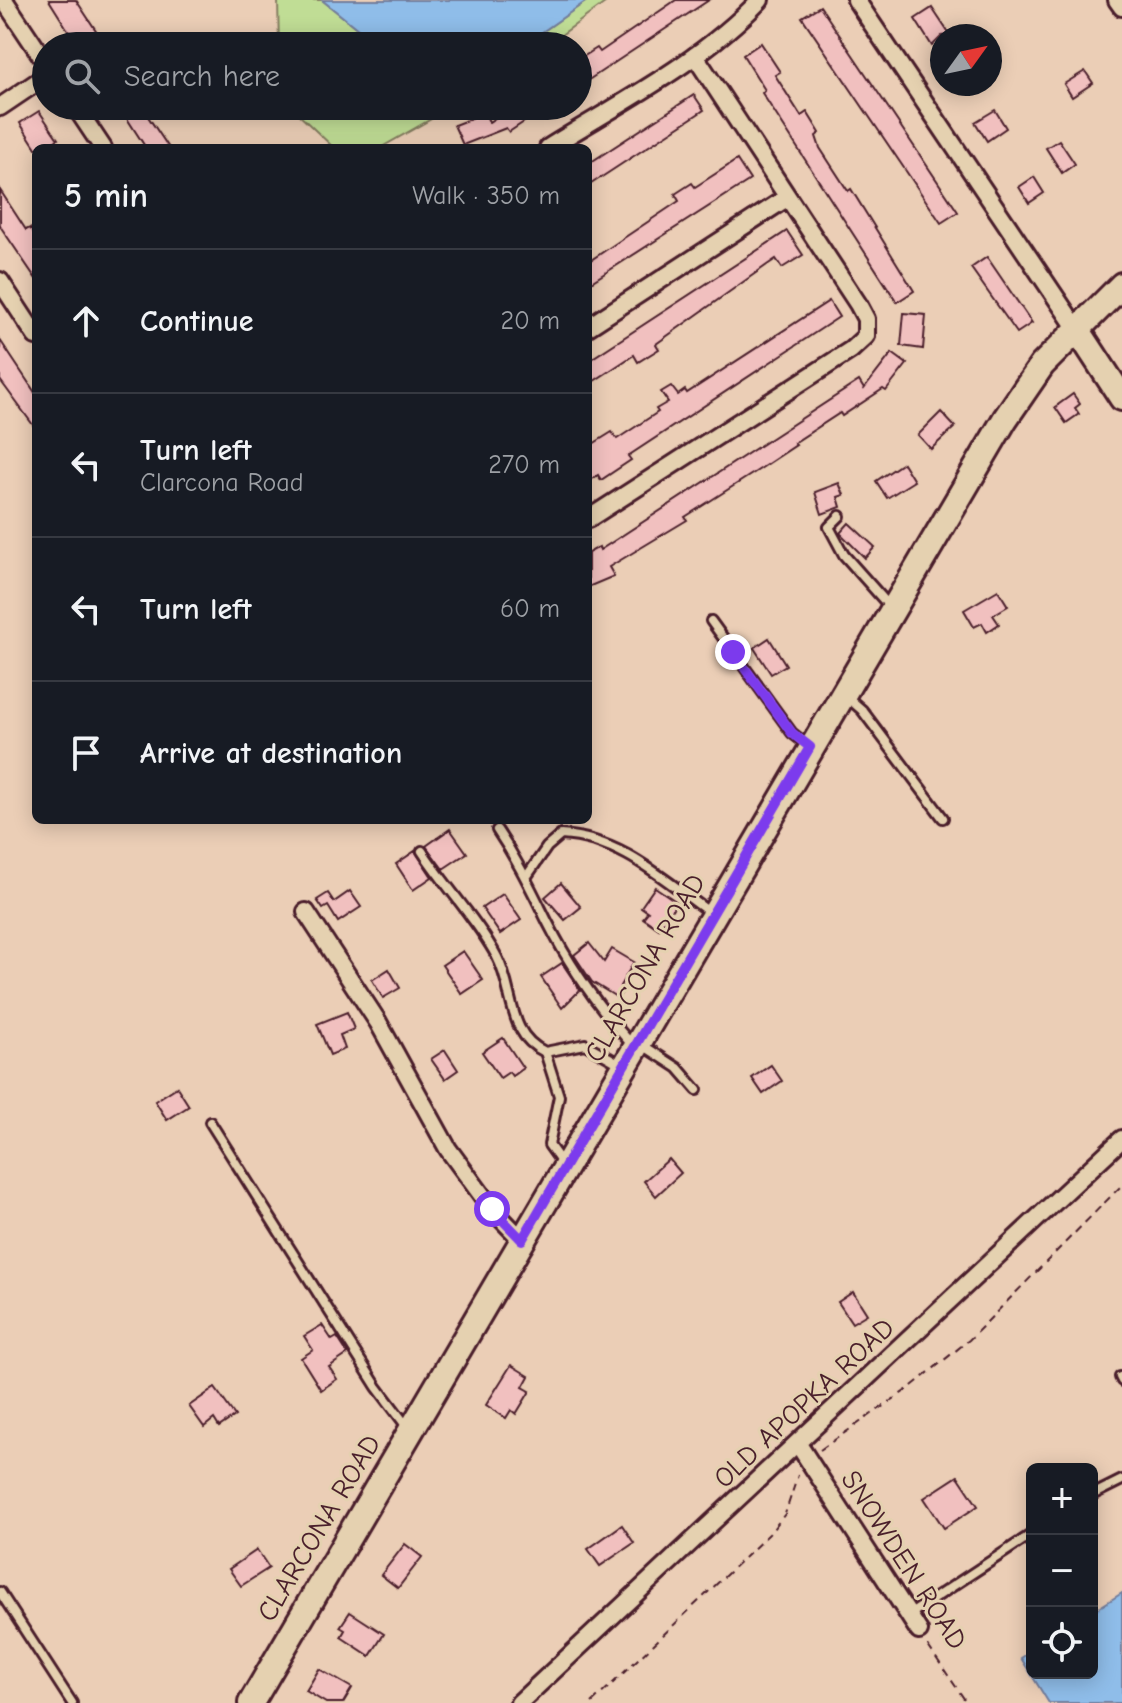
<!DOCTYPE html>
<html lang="en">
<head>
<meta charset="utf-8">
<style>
  body { margin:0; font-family:"Comic Neue",sans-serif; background:#20242c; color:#f1f3f6 }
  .controls { position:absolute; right:24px; bottom:24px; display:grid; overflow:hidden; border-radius:12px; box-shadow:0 4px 20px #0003 }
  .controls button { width:72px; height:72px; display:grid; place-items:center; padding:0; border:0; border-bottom:2px solid #363941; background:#171b24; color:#f1f3f6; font:40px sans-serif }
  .compass { position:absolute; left:930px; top:24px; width:72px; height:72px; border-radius:50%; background:#171b24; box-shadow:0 4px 20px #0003; rotate:57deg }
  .stop { position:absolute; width:24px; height:24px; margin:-18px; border:6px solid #7c3aed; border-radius:50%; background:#fff }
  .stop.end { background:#7c3aed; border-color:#fff; box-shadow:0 2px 8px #0008 }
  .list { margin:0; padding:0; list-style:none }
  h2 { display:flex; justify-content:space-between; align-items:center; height:104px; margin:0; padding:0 32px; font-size:34px }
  h2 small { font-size:26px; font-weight:400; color:#9ea1a6 }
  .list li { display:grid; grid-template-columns:52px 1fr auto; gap:24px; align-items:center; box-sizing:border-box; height:144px; padding:0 32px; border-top:2px solid #363941 }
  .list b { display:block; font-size:30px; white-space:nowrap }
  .list p { margin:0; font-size:26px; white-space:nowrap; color:#9ea1a6 }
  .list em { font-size:26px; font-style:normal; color:#9ea1a6 }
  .icon { flex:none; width:44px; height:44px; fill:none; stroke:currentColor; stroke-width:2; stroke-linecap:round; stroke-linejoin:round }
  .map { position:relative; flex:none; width:1122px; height:1703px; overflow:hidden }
  .search { position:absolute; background:#171b24; box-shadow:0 4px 20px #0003; left:32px; top:32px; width:560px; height:88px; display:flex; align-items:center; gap:20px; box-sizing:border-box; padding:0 28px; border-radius:44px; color:#9ea1a6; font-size:30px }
  .panel { position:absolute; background:#171b24; box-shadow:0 4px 20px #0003; left:32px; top:144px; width:560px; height:680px; border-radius:12px }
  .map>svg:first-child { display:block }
  .green { fill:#c0dd95; stroke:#857e60; stroke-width:2 }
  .water { fill:#8fbde9; stroke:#737e9d; stroke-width:2 }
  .building { fill:#f1c0bf; stroke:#4a1f2b; stroke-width:2 }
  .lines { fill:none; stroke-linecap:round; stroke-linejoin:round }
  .lane-casing { stroke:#4a1f2b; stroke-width:14 }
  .street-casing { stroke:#4a1f2b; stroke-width:22 }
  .secondary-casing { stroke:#4a1f2b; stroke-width:30 }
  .path { stroke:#4a1f2b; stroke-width:2; stroke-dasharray:8 6; stroke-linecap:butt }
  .lane { stroke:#e5d1b0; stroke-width:8 }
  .street { stroke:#e5d1b0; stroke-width:16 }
  .secondary { stroke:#e5d1b0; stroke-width:24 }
  .route { stroke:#7c3aed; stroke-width:10 }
  .labels { text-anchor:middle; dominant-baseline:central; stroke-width:6; stroke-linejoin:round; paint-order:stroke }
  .street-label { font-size:28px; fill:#4a1f2b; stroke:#e5d1b0 }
</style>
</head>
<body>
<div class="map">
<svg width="1122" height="1703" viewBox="0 0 1122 1703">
  <rect width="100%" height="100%" fill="#ebceb6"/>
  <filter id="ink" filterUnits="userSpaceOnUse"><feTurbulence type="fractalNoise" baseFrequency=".0125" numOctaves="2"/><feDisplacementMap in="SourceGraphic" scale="16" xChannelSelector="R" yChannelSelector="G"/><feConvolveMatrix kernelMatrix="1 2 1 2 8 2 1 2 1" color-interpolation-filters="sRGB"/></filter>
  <g filter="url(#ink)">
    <!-- green -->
    <g class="green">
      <path d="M278,0H322L379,46H279Z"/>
      <path d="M588,0H609L546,46H522Z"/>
      <path d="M294,106H454L380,148H334L296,112Z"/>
    </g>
    <!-- water -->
    <g class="water">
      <path d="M322,0H588L522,46H379Z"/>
      <path d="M1122,1593V1703H1049L1021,1658L1032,1651V1673H1092V1612Z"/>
    </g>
    <!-- building -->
    <g class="building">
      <path d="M49,0H76L103,41L96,46H78Z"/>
      <path d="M676,0H709L578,87V60L597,48L600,52Z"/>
      <path d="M820,6L958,212L941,223L802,17Z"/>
      <path d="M932,8L950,35L942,36L932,46L915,19Z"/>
      <path d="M761,43L780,72L775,75L801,116L807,112L820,133L816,136L820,148L848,191L851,189L914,291L897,302L762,93L765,90L743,55Z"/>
      <path d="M1085,71L1093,83L1072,97L1064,84Z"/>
      <path d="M694,95L704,110L588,186V164Z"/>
      <path d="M119,106H161L147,115L169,148H146Z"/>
      <path d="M513,106H548L509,132L506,128L463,145L454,125L485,113L489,122Z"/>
      <path d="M995,110L1006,128L987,141L975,122Z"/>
      <path d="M39,111L58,139L44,148H36L20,123Z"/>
      <path d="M1059,140L1075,164L1062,173L1046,148Z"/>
      <path d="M737,160L750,180L588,284V262L679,201L675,194L692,183L695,187Z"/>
      <path d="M1034,177L1044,193L1029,203L1019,187Z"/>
      <path d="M0,190L26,230L30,228L36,237V279L0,226Z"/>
      <path d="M787,231L803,255L782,268L776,259L767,265L656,344L659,349L638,362L634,355L588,385V361Z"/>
      <path d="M987,257L1032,323L1017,333L971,268Z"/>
      <path d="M829,301L839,317L628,456L631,460L601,480L598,475L588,482V447L612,432L617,439L658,412L656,409L668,402L661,392L671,386L678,395L685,390L687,393Z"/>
      <path d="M904,313L926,315L923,349L901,346Z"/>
      <path d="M0,340L36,394V429L0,380Z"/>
      <path d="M892,353L907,364L886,391L883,389L842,416L840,413L794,443L796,445L760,469L685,517L687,520L609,567L614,576L588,587V553L599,547L600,550L859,381L864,389Z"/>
      <path d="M1073,394L1080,404L1075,408L1079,414L1066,423L1055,407Z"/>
      <path d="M941,412L955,427L931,449L918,435Z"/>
      <path d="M903,463L914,481L887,498L876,481Z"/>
      <path d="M839,483L844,495L838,497L841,507L822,514L815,492Z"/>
      <path d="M849,523L875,547L865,558L840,533Z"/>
      <path d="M998,590L1008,606L993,615L999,624L987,632L982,623L974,627L964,610Z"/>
      <path d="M769,638L786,665L771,674L754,648Z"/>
      <path d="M450,829L467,853L443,869L426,846Z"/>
      <path d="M415,851L432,877L413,890L396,864Z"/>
      <path d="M561,883L581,907L565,920L545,897Z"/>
      <path d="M655,887L677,902L659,929L643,918L648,912L641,907Z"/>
      <path d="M350,891L361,907L338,922L328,906L323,909L317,900L328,893L334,902Z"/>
      <path d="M503,894L521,920L500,934L482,908Z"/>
      <path d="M589,943L604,962L612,949L634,962L620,986L624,989L618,998L592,982L574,955Z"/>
      <path d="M463,951L483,980L462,994L442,965Z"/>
      <path d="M562,963L580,990L562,1008L541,977Z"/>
      <path d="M389,969L400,988L383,998L372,980Z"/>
      <path d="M347,1012L354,1029L340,1035L345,1049L330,1055L317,1024Z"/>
      <path d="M503,1038L523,1068L512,1076L509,1072L500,1078L482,1052Z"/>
      <path d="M445,1050L458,1070L445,1079L431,1059Z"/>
      <path d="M771,1065L782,1081L763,1094L752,1078Z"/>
      <path d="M177,1087L189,1106L167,1120L155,1101Z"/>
      <path d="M669,1159L681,1173L656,1196L644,1181Z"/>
      <path d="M853,1292L867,1314L852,1323L838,1302Z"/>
      <path d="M322,1325L332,1340L337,1337L348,1354L329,1367L337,1379L321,1390L301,1358L313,1350L304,1336Z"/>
      <path d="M511,1365L529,1376L523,1387L530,1391L516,1414L511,1410L506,1418L486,1405Z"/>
      <path d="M215,1388L235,1416L219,1427L214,1419L204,1427L189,1406Z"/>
      <path d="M958,1476L978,1506L944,1528L924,1498Z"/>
      <path d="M622,1525L634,1543L600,1566L588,1549Z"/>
      <path d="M405,1544L422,1557L398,1588L381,1575Z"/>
      <path d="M257,1550L269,1568L241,1586L229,1569Z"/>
      <path d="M350,1612L384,1634L370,1656L341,1637L345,1630L340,1627Z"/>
      <path d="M319,1669L352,1688L343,1703H326L306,1691Z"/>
    </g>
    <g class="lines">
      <defs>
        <g id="lane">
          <path d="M840,516L829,527L844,555L891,608"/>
          <path d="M711,621L792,733L810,747"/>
          <path d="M846,696L862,710L943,818"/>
          <path d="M497,830C518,861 531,889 548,923C570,967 601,1010 633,1046"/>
          <path d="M422,851C445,886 478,921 497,957C515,991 506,1034 545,1052L585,1044L622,1065"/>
          <path d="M527,876L547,847L561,835C621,838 664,880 712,914"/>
          <path d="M641,1044L678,1068L697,1090"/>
          <path d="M545,1052L559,1096L549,1145L564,1166"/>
          <path d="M210,1122L377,1387L408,1428"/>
          <path d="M1120,1377L1122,1381"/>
          <path d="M1092,1495L1122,1480"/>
          <path d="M0,1592L72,1703"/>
          <path d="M909,1615L1032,1534"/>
        </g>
        <g id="street">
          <path d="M4,0L46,63"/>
          <path d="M856,0L1077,329"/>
          <path d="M1117,0L1122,7"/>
          <path d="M75,106L103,148"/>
          <path d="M0,107L46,76"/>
          <path d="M548,148C620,103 701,62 760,0"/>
          <path d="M0,281L36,336"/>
          <path d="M588,327L785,199"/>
          <path d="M588,519L851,350L866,336V319L858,304L695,56"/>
          <path d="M306,912L378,1022L448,1149L492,1209L522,1240"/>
          <path d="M798,1444L919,1631"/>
          <path d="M519,1703L1122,1139"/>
        </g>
        <g id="secondary">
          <path d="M1077,329L1122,398"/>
          <path d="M251,1703L1005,419L1042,365L1122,285"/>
        </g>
      </defs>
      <!-- lane casing -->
      <use href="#lane" class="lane-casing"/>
      <!-- street casing -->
      <use href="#street" class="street-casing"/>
      <!-- secondary casing -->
      <use href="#secondary" class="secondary-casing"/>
      <!-- path -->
      <g class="path">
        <path d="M820,1450L908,1389L969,1340L1122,1185"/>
        <path d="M928,1646L967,1703"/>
        <path d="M592,1703L769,1534L785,1514L798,1475"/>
      </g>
      <!-- lane -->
      <use href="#lane" class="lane"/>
      <!-- street -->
      <use href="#street" class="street"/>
      <!-- secondary -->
      <use href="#secondary" class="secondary"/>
    </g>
  </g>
  <g class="lines" filter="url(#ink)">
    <!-- route -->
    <path class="route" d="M492,1209L522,1240L810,747L792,733L733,652"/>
  </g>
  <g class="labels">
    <!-- street labels -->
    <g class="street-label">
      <text transform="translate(645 968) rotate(-60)">CLARCONA ROAD</text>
      <text transform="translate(804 1403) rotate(-43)">OLD APOPKA ROAD</text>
      <text transform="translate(319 1528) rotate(-59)">CLARCONA ROAD</text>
      <text transform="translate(904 1560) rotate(57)">SNOWDEN ROAD</text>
    </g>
  </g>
</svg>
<div class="controls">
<button>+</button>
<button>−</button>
<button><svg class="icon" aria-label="locate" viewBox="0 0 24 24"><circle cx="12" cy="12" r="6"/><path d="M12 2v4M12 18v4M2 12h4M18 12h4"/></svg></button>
</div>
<svg class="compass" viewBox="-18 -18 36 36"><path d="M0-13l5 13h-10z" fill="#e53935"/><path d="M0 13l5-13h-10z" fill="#9ea1a6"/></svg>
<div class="stop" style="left:492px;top:1209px"></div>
<div class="stop end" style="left:733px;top:652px"></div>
<div class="search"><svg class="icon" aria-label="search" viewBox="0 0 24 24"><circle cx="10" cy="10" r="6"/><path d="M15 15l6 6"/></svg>Search here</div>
<section class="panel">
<h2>5 min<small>Walk · 350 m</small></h2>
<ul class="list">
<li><svg class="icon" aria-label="ahead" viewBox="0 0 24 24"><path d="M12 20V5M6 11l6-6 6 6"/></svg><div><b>Continue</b></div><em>20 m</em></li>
<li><svg class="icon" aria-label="left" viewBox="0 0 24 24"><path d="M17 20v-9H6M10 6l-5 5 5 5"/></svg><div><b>Turn left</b><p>Clarcona Road</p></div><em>270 m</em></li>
<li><svg class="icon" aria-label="left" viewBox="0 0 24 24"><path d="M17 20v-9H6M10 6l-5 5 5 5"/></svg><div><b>Turn left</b></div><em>60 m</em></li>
<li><svg class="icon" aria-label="arrive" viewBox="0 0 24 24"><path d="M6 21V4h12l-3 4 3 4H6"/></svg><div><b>Arrive at destination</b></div></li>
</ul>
</section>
</div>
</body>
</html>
